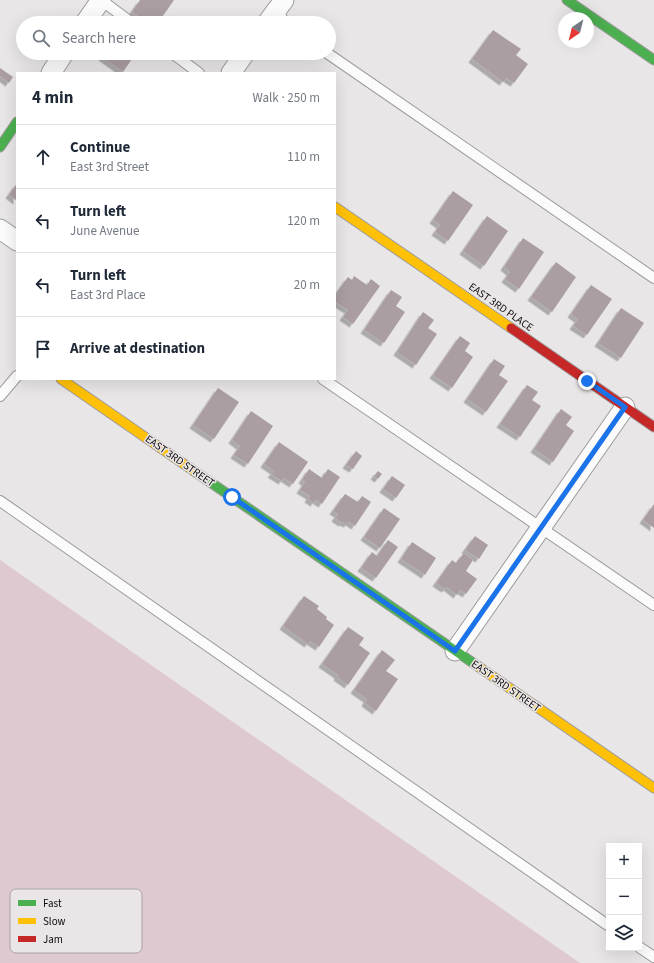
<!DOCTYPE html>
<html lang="en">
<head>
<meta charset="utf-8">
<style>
  body { margin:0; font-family:"Source Sans 3",sans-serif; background:#f2f2f3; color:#1f2937 }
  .controls { position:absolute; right:12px; bottom:12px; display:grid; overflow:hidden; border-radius:0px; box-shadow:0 4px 16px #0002 }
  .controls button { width:36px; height:36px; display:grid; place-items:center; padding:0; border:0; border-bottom:1px solid #e0e1e3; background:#fff; color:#1f2937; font:20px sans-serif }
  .compass { position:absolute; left:558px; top:12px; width:36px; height:36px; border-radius:50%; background:#fff; box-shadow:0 4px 16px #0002; rotate:215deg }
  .stop { position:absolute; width:12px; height:12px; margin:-9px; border:3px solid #1a73e8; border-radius:50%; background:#fff }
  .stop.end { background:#1a73e8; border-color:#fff; box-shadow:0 1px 4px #0008 }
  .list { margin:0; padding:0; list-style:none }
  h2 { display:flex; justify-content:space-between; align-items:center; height:52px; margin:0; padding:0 16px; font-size:17px }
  h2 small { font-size:13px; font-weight:400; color:#747a83 }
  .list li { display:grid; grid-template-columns:26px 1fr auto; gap:12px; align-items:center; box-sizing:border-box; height:64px; padding:0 16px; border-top:1px solid #e0e1e3 }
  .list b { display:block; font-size:15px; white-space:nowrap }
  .list p { margin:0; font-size:13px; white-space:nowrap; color:#747a83 }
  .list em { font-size:13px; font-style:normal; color:#747a83 }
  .icon { flex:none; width:22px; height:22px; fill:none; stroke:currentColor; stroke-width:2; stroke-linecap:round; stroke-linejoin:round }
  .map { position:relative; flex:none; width:654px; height:963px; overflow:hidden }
  .search { position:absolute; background:#fff; box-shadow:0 4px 16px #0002; left:16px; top:16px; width:320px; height:44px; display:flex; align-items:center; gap:10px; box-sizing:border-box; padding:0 14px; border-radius:22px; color:#747a83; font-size:15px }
  .panel { position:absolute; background:#fff; box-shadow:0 4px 16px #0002; left:16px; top:72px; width:320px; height:308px; border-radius:0px }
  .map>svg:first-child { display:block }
  .green { fill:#dfc9d0 }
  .building { fill:#aa9ea2; filter:url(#shadow) }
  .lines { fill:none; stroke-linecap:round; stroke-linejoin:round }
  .lane-casing { stroke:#9d9b9b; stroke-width:12 }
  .street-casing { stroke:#9d9b9b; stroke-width:21 }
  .fast-casing { stroke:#9d9b9b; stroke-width:11 }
  .slow-casing { stroke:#9d9b9b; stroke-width:11 }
  .jam-casing { stroke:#9d9b9b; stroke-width:11 }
  .lane { stroke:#fcfbfb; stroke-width:10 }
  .street { stroke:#fcfbfb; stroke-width:19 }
  .fast { stroke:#4caf50; stroke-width:9 }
  .slow { stroke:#ffc107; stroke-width:9 }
  .jam { stroke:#c62828; stroke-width:9 }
  .route { stroke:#1a73e8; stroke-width:5 }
  .labels { text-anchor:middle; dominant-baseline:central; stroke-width:3; stroke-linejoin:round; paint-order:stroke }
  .street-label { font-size:11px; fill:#0e0d0d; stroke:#eae5e7 }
  .key { fill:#eae5e7; stroke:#a8a4a6; stroke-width:1 }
  .key-label { font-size:11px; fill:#0e0d0d }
</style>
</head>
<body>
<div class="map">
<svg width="654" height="963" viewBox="0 0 654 963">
  <defs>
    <filter id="shadow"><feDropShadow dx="-3.5" dy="3.5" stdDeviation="0" flood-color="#0004"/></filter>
  </defs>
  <rect width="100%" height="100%" fill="#e9e6e7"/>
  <!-- green -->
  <path class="green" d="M0,560L580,963H0Z"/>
  <!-- building -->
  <g class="building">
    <path d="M140,0H174L158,23H148L132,12Z"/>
    <path d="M493,30L521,49L516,55L528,64L514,83L506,78L503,82L472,59Z"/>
    <path d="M105,53H136L123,72L102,57Z"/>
    <path d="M0,68L13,77L9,83L0,76Z"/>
    <path d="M17,183V201L9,195Z"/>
    <path d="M453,191L473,205L448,241L435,232L440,225L433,220Z"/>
    <path d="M487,216L508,231L484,266L463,251Z"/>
    <path d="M523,238L544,252L519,289L505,279L510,272L504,267Z"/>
    <path d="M556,262L576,277L552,312L531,297Z"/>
    <path d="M354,276L367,285L371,279L380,286L353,324L343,317L348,310L335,302V295L348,277L352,280Z"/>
    <path d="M591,285L612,299L587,335L573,326L578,319L571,314Z"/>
    <path d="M391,290L402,297L396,306L405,312L384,343L364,330Z"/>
    <path d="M621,308L644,323L621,358L598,343Z"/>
    <path d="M423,312L434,320L428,328L437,334L416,365L397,352Z"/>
    <path d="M460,336L470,343L465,351L473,357L452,388L433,375Z"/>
    <path d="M494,359L505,366L499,375L508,381L486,412L467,399Z"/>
    <path d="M527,385L538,392L532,400L541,406L520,437L500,424Z"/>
    <path d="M218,388L239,402L214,439L193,425Z"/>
    <path d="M561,409L572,417L566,425L574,431L553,462L534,449Z"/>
    <path d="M251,411L273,426L248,464L234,455L240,446L232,440Z"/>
    <path d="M279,442L308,462L293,484L284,478L282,481L271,474L274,471L264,464Z"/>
    <path d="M356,451L362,456L353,469L346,465Z"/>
    <path d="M309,469L322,478L328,469L340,477L322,504L316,500L314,503L308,499L310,496L300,490L305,482L302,480Z"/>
    <path d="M378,471L382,474L378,479L374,476Z"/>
    <path d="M392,476L405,485L396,498L383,489Z"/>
    <path d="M345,494L358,502L362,496L371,502L355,526L349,522L347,524L343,522L342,523L335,518L338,514L333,511Z"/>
    <path d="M654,504V528L643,520Z"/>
    <path d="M384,508L400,519L380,548L364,537Z"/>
    <path d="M475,536L488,545L479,559L465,550Z"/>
    <path d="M388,540L398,547L376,578L361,568L372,552L377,556Z"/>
    <path d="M412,542L436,558L425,575L401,559Z"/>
    <path d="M464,553L473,560L466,571L477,579L466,594L460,590L457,595L447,587L445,589L436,583L452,560L456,563Z"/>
    <path d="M304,596L319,606L317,609L327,617L326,619L334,625L319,647L310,641L308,644L283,626Z"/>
    <path d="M348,627L364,638L359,645L370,653L348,685L337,677L338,675L322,664Z"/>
    <path d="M382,650L395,660L386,671L398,679L376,711L365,703L367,699L354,690Z"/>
  </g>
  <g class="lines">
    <defs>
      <g id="lane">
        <path d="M101,0L132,23"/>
        <path d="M276,8L285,23"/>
        <path d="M172,53L199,73"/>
        <path d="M327,53L654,278"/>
        <path d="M323,379L654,605"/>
        <path d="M0,396L17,376"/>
        <path d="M0,501L609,926"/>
        <path d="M639,947L654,957"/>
      </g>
      <g id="street">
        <path d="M85,23L101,0"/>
        <path d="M267,23L284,0"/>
        <path d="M51,73L64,53"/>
        <path d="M231,73L245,53"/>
        <path d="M0,229L17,241"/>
        <path d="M455,651L625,407"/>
      </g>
      <g id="fast">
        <path d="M567,0L654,60"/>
        <path d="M0,147L17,122"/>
        <path d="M194,471L479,667"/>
      </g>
      <g id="slow">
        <path d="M335,207L511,328"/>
        <path d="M61,379L194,471"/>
        <path d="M479,667L654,788"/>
      </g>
      <path id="jam" d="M511,328L654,427"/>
    </defs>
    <!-- lane casing -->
    <use href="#lane" class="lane-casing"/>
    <!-- street casing -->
    <use href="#street" class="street-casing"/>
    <!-- fast casing -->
    <use href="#fast" class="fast-casing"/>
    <!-- slow casing -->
    <use href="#slow" class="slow-casing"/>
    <!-- jam casing -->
    <use href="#jam" class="jam-casing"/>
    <!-- lane -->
    <use href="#lane" class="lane"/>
    <!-- street -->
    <use href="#street" class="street"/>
    <!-- fast -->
    <use href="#fast" class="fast"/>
    <!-- slow -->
    <use href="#slow" class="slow"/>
    <!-- jam -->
    <use href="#jam" class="jam"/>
  </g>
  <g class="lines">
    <!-- route -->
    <path class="route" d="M232,497L455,651L625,407L587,381"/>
  </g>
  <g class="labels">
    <!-- street labels -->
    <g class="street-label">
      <text transform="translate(501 307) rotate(35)">EAST 3RD PLACE</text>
      <text transform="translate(180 461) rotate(35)">EAST 3RD STREET</text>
      <text transform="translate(506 686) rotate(35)">EAST 3RD STREET</text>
    </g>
  </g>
  <!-- legend -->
  <rect x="10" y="889" width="132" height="64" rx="6" class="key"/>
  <rect x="18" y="900" width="18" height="6" fill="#4caf50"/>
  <rect x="18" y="918" width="18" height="6" fill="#ffc107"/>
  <rect x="18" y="936" width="18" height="6" fill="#c62828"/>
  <g class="key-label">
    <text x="43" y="907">Fast</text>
    <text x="43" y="925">Slow</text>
    <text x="43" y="943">Jam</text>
  </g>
</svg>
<div class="controls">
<button>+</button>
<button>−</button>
<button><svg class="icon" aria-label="layers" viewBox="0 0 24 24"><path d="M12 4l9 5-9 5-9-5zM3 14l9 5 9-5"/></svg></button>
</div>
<svg class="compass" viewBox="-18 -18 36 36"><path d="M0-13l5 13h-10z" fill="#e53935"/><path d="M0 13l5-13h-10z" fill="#747a83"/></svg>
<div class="stop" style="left:232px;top:497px"></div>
<div class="stop end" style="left:587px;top:381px"></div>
<div class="search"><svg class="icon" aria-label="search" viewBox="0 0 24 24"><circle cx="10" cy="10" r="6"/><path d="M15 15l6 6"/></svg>Search here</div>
<section class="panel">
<h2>4 min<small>Walk · 250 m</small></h2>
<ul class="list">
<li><svg class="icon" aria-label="ahead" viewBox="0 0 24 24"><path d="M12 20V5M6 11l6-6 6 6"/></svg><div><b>Continue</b><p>East 3rd Street</p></div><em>110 m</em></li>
<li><svg class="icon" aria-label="left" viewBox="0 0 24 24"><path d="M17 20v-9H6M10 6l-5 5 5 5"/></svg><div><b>Turn left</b><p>June Avenue</p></div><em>120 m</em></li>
<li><svg class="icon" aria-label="left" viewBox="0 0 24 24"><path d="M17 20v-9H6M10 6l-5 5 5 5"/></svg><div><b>Turn left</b><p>East 3rd Place</p></div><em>20 m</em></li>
<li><svg class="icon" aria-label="arrive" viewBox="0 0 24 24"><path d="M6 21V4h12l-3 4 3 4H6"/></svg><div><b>Arrive at destination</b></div></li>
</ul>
</section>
</div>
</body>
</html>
